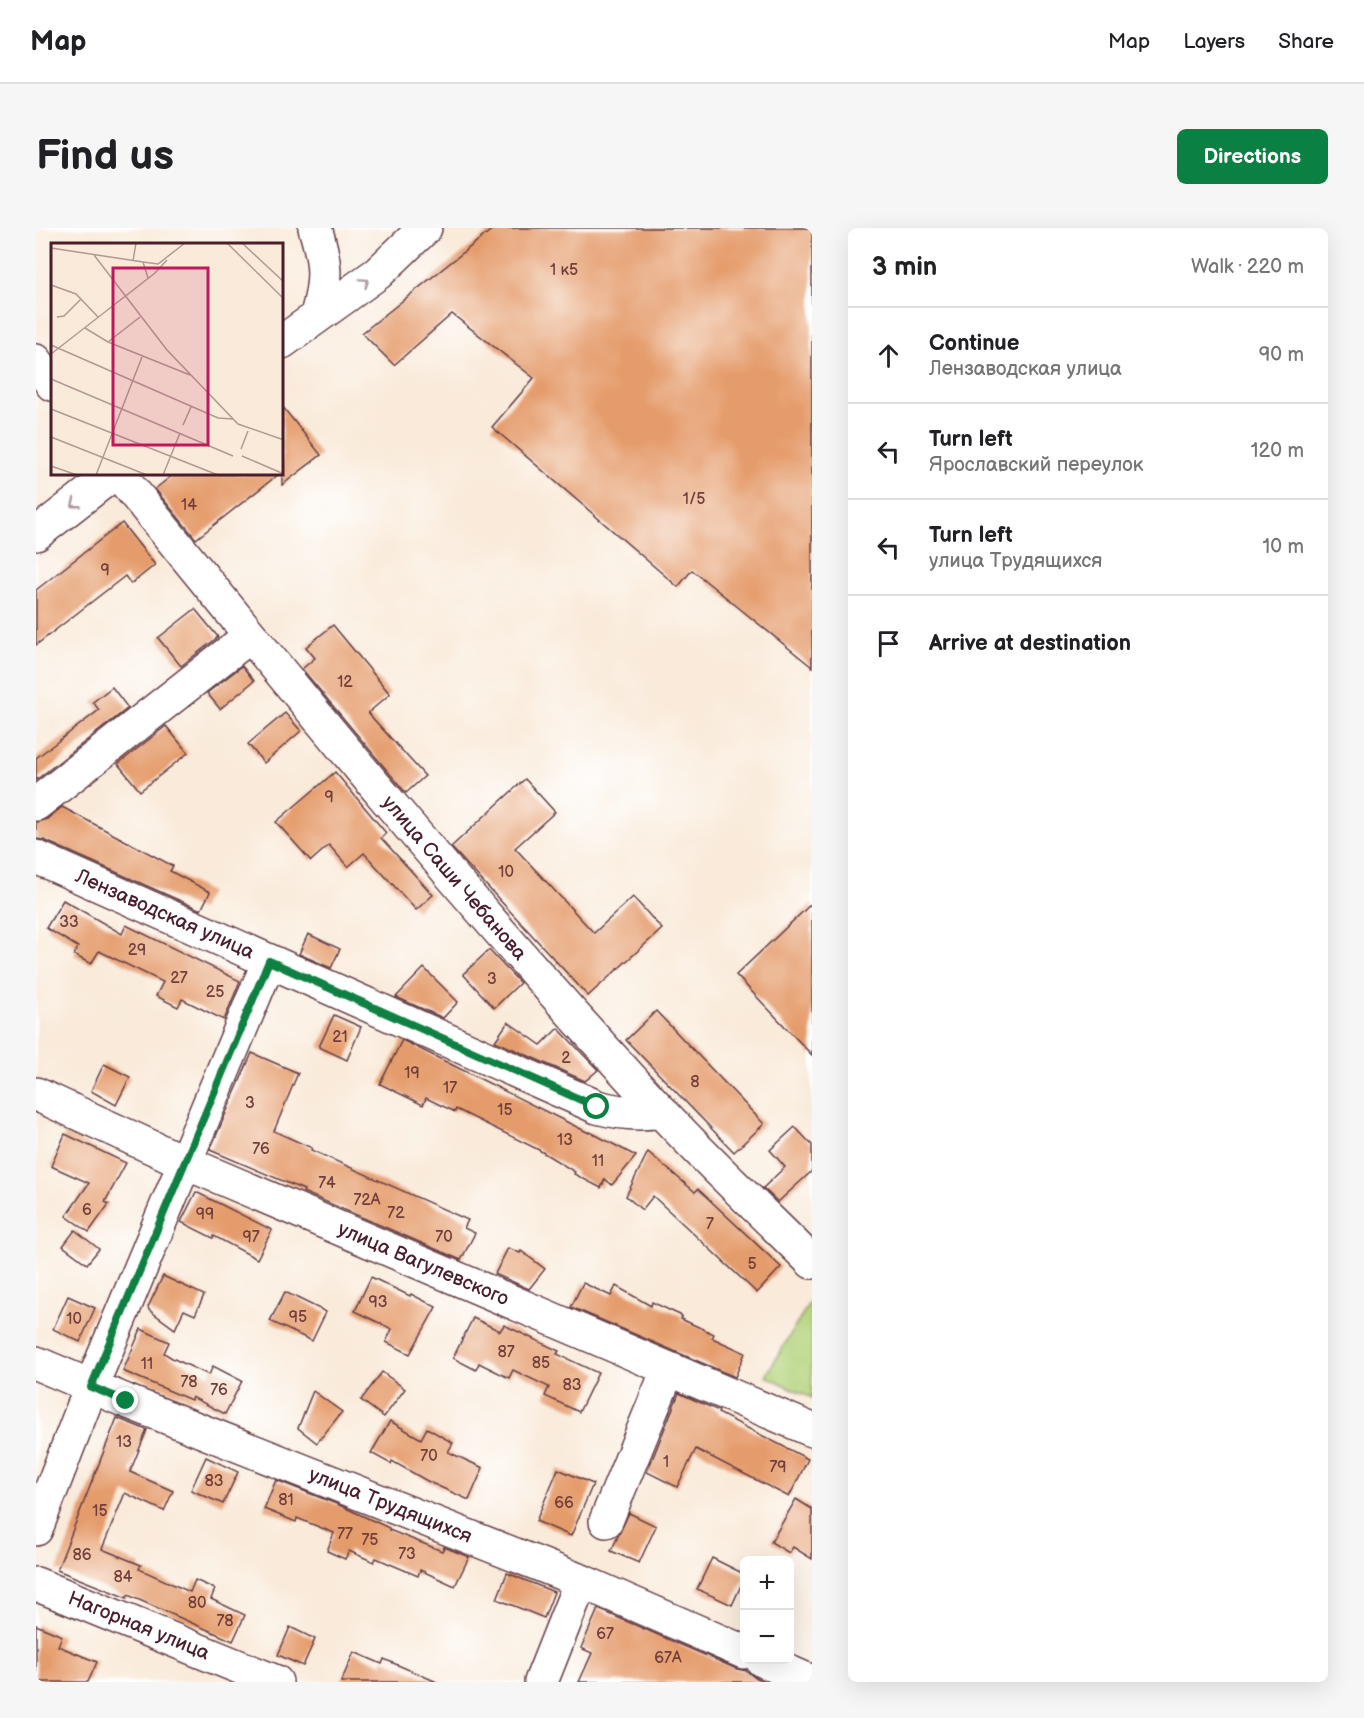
<!DOCTYPE html>
<html lang="en">
<head>
<meta charset="utf-8">
<style>
  body { margin:0; font-family:"Balsamiq Sans",sans-serif; background:#f6f6f6; color:#202124 }
  .controls { position:absolute; right:18px; bottom:18px; display:grid; overflow:hidden; border-radius:9px; box-shadow:0 6px 24px #0002 }
  .controls button { width:54px; height:54px; display:grid; place-items:center; padding:0; border:0; border-bottom:2px solid #e0e0e0; background:#fff; color:#202124; font:30px sans-serif }
  .stop { position:absolute; width:18px; height:18px; margin:-14px; border:4px solid #0b8043; border-radius:50%; background:#fff }
  .stop.end { background:#0b8043; border-color:#fff; box-shadow:0 2px 6px #0008 }
  .list { margin:0; padding:0; list-style:none }
  h2 { display:flex; justify-content:space-between; align-items:center; height:78px; margin:0; padding:0 24px; font-size:26px }
  h2 small { font-size:20px; font-weight:400; color:#757577 }
  .list li { display:grid; grid-template-columns:39px 1fr auto; gap:18px; align-items:center; box-sizing:border-box; height:96px; padding:0 24px; border-top:2px solid #e0e0e0 }
  .list b { display:block; font-size:22px; white-space:nowrap }
  .list p { margin:0; font-size:20px; white-space:nowrap; color:#757577 }
  .list em { font-size:20px; font-style:normal; color:#757577 }
  .icon { flex:none; width:33px; height:33px; fill:none; stroke:currentColor; stroke-width:2; stroke-linecap:round; stroke-linejoin:round }
  .map { position:relative; flex:none; width:776px; height:1454px; overflow:hidden; border-radius:9px }
  header { display:flex; align-items:center; gap:36px; box-sizing:border-box; height:84px; padding:0 30px; background:#fff; border-bottom:2px solid #e0e0e0 }
  header strong { font-size:28px }
  nav { display:flex; gap:33px; margin-inline-start:auto; font-size:21px }
  .intro { display:flex; align-items:center; justify-content:space-between; box-sizing:border-box; height:144px; padding:0 36px }
  h1 { margin:0; font-size:42px }
  .button { padding:15px 27px; border-radius:9px; background:#0b8043; color:#fff; font-size:21px; font-weight:700 }
  main { display:flex; gap:36px; padding:0 36px }
  aside { flex:1; background:#fff; border-radius:9px; box-shadow:0 6px 24px #0002 }
  .map>svg:first-child { display:block }
  .park { fill:#b2d37b; stroke:#7e7953; stroke-width:1.5 }
  .building { fill:#e59c6c }
  .lines { fill:none; stroke-linecap:round; stroke-linejoin:round }
  .minor-casing { stroke:#643d45; stroke-width:36 }
  .minor { stroke:#fff; stroke-width:33 }
  .oneway { stroke:#ae9aa0 }
  .route { stroke:#0b8043; stroke-width:8 }
  .labels { text-anchor:middle; dominant-baseline:central; stroke-width:4.5; stroke-linejoin:round; paint-order:stroke }
  .number-label { font-size:16px; fill:#713e3b }
  .street-label { font-size:20px; fill:#4a1f2b; stroke:#fff }
  .inset-road { fill:none; stroke:#b39993; stroke-width:1.5 }
  .view { fill:#c2185b; fill-opacity:0.15; stroke:#c2185b; stroke-width:3 }
  .inset-edge { fill:none; stroke:#4a1f2b; stroke-width:3 }
</style>
</head>
<body>
<header>
<strong>Map</strong>
<nav><a>Map</a><a>Layers</a><a>Share</a></nav>
</header>
<div class="intro"><h1>Find us</h1><a class="button">Directions</a></div>
<main>
<div class="map">
<svg width="776" height="1454" viewBox="0 0 776 1454">
  <rect width="100%" height="100%" fill="#fff"/>
  <filter id="ink" filterUnits="userSpaceOnUse"><feTurbulence type="fractalNoise" baseFrequency=".0167" numOctaves="2"/><feDisplacementMap in="SourceGraphic" scale="12" xChannelSelector="R" yChannelSelector="G"/><feConvolveMatrix kernelMatrix="1 2 1 2 8 2 1 2 1" color-interpolation-filters="sRGB"/></filter>
  <filter id="wash" filterUnits="userSpaceOnUse"><feTurbulence type="fractalNoise" baseFrequency=".008" numOctaves="4" result="noise"/><feDisplacementMap in="SourceGraphic" scale="24" xChannelSelector="R" yChannelSelector="G"/><feGaussianBlur stdDeviation="1.35" result="paint"/><feColorMatrix in="noise" values="0 0 0 0 0 0 0 0 0 0 0 0 0 0 0 0 0 1.4 0 .05"/><feComposite in="paint" operator="in"/></filter>
  <g filter="url(#wash)">
    <rect width="100%" height="100%" fill="#f9ead9"/>
    <!-- park -->
    <path class="park" d="M776,1070V1170L730,1148Z"/>
    <g id="blocks">
      <!-- building -->
      <g class="building">
        <path d="M458,0H776V439L656,342L642,359L456,199L498,150L416,86L358,137L326,105Z"/>
        <path d="M246,178L285,227L246,257Z"/>
        <path d="M138,246H243L160,311L119,261Z"/>
        <path d="M86,295L119,337L95,356L89,348L0,417V362Z"/>
        <path d="M159,381L182,409L145,438L122,410Z"/>
        <path d="M297,397L354,466L332,485L389,548L370,565L266,441L279,430L270,419Z"/>
        <path d="M206,438L218,453L184,481L171,465Z"/>
        <path d="M76,459L92,480L0,552V530L63,482L57,474Z"/>
        <path d="M249,485L265,503L228,535L212,516Z"/>
        <path d="M130,498L152,525L104,563L82,536Z"/>
        <path d="M299,544L350,605L345,610L397,667L380,682L328,625L312,639L293,617L275,633L240,594Z"/>
        <path d="M489,551L519,584L479,620L558,705L597,669L626,701L552,768L415,619Z"/>
        <path d="M26,579L137,638L134,643L174,664L165,682L8,612L0,611V594L11,591Z"/>
        <path d="M27,672L86,706L90,697L204,753L188,792L146,771L142,779L120,768L127,754L63,723L55,736L38,727L42,719L10,700Z"/>
        <path d="M776,675V827L700,747Z"/>
        <path d="M272,706L304,721L295,740L263,726Z"/>
        <path d="M453,722L484,755L458,780L427,746Z"/>
        <path d="M388,740L422,774L407,790L360,769Z"/>
        <path d="M620,783L728,896L698,924L590,812Z"/>
        <path d="M298,787L325,799L311,832L283,819Z"/>
        <path d="M472,794L505,817L522,800L562,842L549,853L459,813Z"/>
        <path d="M366,812L553,905L554,904L600,928L576,957L569,951L565,960L538,946L539,944L503,922L420,881L419,884L390,870L387,877L344,856Z"/>
        <path d="M216,825L262,845L238,903L276,920L275,922L432,992L428,1000L439,1005L425,1032L267,964L268,962L174,922Z"/>
        <path d="M68,836L94,849L80,877L55,863Z"/>
        <path d="M759,899L776,917V943L742,974L727,960L749,939L734,922Z"/>
        <path d="M29,906L90,935L69,974L73,976L53,1004L30,988L53,955L15,938Z"/>
        <path d="M612,924L659,964L662,961L745,1039L721,1065L617,968L606,982L590,968Z"/>
        <path d="M160,964L236,1002L221,1031L178,1008L177,1010L145,994Z"/>
        <path d="M39,1002L63,1021L51,1036L27,1018Z"/>
        <path d="M472,1020L484,1025L485,1023L509,1041L493,1061L459,1046Z"/>
        <path d="M127,1048L168,1067L159,1087L148,1082L139,1101L113,1082L112,1079Z"/>
        <path d="M335,1049L374,1068L375,1066L400,1079L374,1126L350,1114L356,1101L319,1083Z"/>
        <path d="M547,1055L575,1068L580,1058L615,1078L616,1074L646,1088L645,1091L678,1106L676,1110L709,1125L699,1149L535,1079Z"/>
        <path d="M249,1064L290,1084L276,1113L234,1093Z"/>
        <path d="M32,1068L59,1080L44,1114L17,1101Z"/>
        <path d="M437,1090L464,1103L468,1097L523,1123L521,1126L562,1145L543,1184L509,1168L513,1159L477,1142L473,1150L443,1135L440,1142L417,1130Z"/>
        <path d="M105,1101L133,1114L128,1125L136,1130L173,1147L177,1138L206,1153L189,1186L156,1169L155,1172L87,1143Z"/>
        <path d="M346,1144L369,1161L348,1189L325,1172Z"/>
        <path d="M277,1163L306,1184L281,1215L262,1200Z"/>
        <path d="M643,1165L683,1183L682,1185L772,1231L753,1269L660,1221L641,1259L611,1244Z"/>
        <path d="M81,1190L111,1202L94,1244L137,1263L128,1283L89,1265L66,1321L105,1337L103,1341L154,1364L159,1352L179,1361L175,1371L209,1387L197,1413L92,1367L91,1370L21,1342Z"/>
        <path d="M354,1193L385,1211L391,1200L417,1215L412,1224L447,1240L433,1272L393,1254L356,1233L355,1236L335,1225Z"/>
        <path d="M170,1229L202,1244L187,1276L155,1262Z"/>
        <path d="M522,1241L557,1256L535,1308L500,1293Z"/>
        <path d="M240,1252L303,1277L353,1300V1302L406,1323L408,1319L433,1329L419,1358L384,1342L382,1348L340,1330L338,1334L313,1323L309,1331L291,1323L298,1305L261,1290L260,1294L228,1281Z"/>
        <path d="M760,1271L776,1281V1331L757,1319L753,1325L735,1314Z"/>
        <path d="M593,1285L620,1298L603,1335L575,1323Z"/>
        <path d="M676,1330L708,1346V1351L696,1377L661,1361Z"/>
        <path d="M471,1345L518,1364L508,1390L461,1371Z"/>
        <path d="M562,1381L701,1441L711,1443L718,1449L729,1454H543L556,1425L545,1420Z"/>
        <path d="M0,1397L26,1408L22,1418L61,1434L52,1454H0Z"/>
        <path d="M254,1399L279,1411L267,1438L242,1427Z"/>
        <path d="M318,1424L346,1436L348,1431L401,1454H305Z"/>
      </g>
    </g>
  </g>
  <g filter="url(#ink)">
    <use href="#blocks" fill-opacity="0" stroke="#643d45" stroke-width="1.5"/>
    <g class="lines">
      <defs>
        <g id="minor">
          <path d="M279,0C290,35 291,51 281,87"/>
          <path d="M246,114L342,45L389,0"/>
          <path d="M0,133L16,156"/>
          <path id="s1" d="M83,246C258,462 434,677 623,881C672,934 725,983 776,1034"/>
          <path d="M0,306L77,246"/>
          <path d="M0,576L214,408"/>
          <path id="s2" d="M0,629L561,879C583,885 602,887 625,883"/>
          <path id="s3" d="M0,866L148,934L776,1202"/>
          <path id="s4" d="M0,1135L90,1173L545,1353L708,1424"/>
          <path d="M570,1293L632,1142"/>
          <path d="M0,1301L55,1159L233,733"/>
          <path id="s5" d="M0,1356L240,1454"/>
          <path d="M726,1432L776,1454"/>
          <path d="M505,1454L545,1353"/>
        </g>
      </defs>
      <!-- minor casing -->
      <use href="#minor" class="minor-casing"/>
      <!-- minor -->
      <use href="#minor" class="minor"/>
    </g>
    <!-- one-way arrows -->
    <defs><path id="oneway-chevron" d="M-2-3.5L2.5 0L-2 3.5" fill="none" stroke-width="1.6" stroke-linecap="round" stroke-linejoin="round" transform="scale(1.5)"/></defs>
    <g class="oneway">
      <use href="#oneway-chevron" transform="translate(329 54) rotate(-35)"/>
      <use href="#oneway-chevron" transform="translate(39 276) rotate(142)"/>
    </g>
  </g>
  <g class="lines" filter="url(#ink)">
    <!-- route -->
    <path class="route" d="M90,1173L55,1159L233,733L561,879"/>
  </g>
  <g class="labels">
    <!-- number labels -->
    <g class="number-label">
      <text x="528" y="42">1 к5</text>
      <text x="658" y="271">1/5</text>
      <text x="153" y="277">14</text>
      <text x="69" y="342">9</text>
      <text x="309" y="454">12</text>
      <text x="293" y="569">9</text>
      <text x="470" y="644">10</text>
      <text x="33" y="694">33</text>
      <text x="101" y="722">29</text>
      <text x="143" y="750">27</text>
      <text x="456" y="751">3</text>
      <text x="179" y="764">25</text>
      <text x="304" y="809">21</text>
      <text x="530" y="830">2</text>
      <text x="376" y="845">19</text>
      <text x="659" y="854">8</text>
      <text x="414" y="860">17</text>
      <text x="214" y="875">3</text>
      <text x="469" y="882">15</text>
      <text x="529" y="912">13</text>
      <text x="225" y="921">76</text>
      <text x="562" y="933">11</text>
      <text x="291" y="955">74</text>
      <text x="331" y="972">72А</text>
      <text x="51" y="982">6</text>
      <text x="360" y="985">72</text>
      <text x="169" y="986">99</text>
      <text x="674" y="996">7</text>
      <text x="215" y="1009">97</text>
      <text x="408" y="1009">70</text>
      <text x="716" y="1036">5</text>
      <text x="342" y="1074">93</text>
      <text x="262" y="1089">95</text>
      <text x="38" y="1091">10</text>
      <text x="470" y="1124">87</text>
      <text x="505" y="1135">85</text>
      <text x="111" y="1136">11</text>
      <text x="153" y="1154">78</text>
      <text x="536" y="1157">83</text>
      <text x="183" y="1162">76</text>
      <text x="88" y="1214">13</text>
      <text x="393" y="1228">70</text>
      <text x="630" y="1234">1</text>
      <text x="742" y="1239">79</text>
      <text x="178" y="1253">83</text>
      <text x="250" y="1272">81</text>
      <text x="528" y="1275">66</text>
      <text x="64" y="1283">15</text>
      <text x="309" y="1306">77</text>
      <text x="334" y="1312">75</text>
      <text x="371" y="1326">73</text>
      <text x="46" y="1327">86</text>
      <text x="87" y="1349">84</text>
      <text x="161" y="1375">80</text>
      <text x="189" y="1393">78</text>
      <text x="569" y="1406">67</text>
      <text x="632" y="1430">67А</text>
    </g>
    <!-- street labels -->
    <g class="street-label">
      <text stroke="none"><textPath href="#s1" startOffset="525">улица Саши Чебанова</textPath></text>
      <text stroke="none"><textPath href="#s2" startOffset="141">Лензаводская улица</textPath></text>
      <text stroke="none"><textPath href="#s3" startOffset="423">улица Вагулевского</textPath></text>
      <text stroke="none"><textPath href="#s4" startOffset="382">улица Трудящихся</textPath></text>
      <text stroke="none"><textPath href="#s5" startOffset="111">Нагорная улица</textPath></text>
    </g>
  </g>
  <!-- overview -->
  <g transform="translate(15 15)">
    <rect width="232" height="232" fill="#f9ead9"/>
    <path class="inset-road" d="M176,0L233,56M191,0L233,39M0,5L92,19L97,35M43,12L116,107L187,181L233,197M82,18L85,0M92,19L107,21L134,0M0,42L25,51L47,74M6,74L13,73L30,56M34,85L57,99L139,132M57,99L89,74M0,102L167,175L182,176M0,111L104,30L116,17M0,136L182,213M0,166L167,232M132,182L140,164M0,194L96,232M190,206L197,188M191,213L233,231M0,223L26,232M45,232L91,114M112,232L129,190"/>
    <path class="view" d="M62,25H157V202H62Z"/>
    <rect width="232" height="232" class="inset-edge"/>
  </g>
</svg>
<div class="controls">
<button>+</button>
<button>−</button>
</div>
<div class="stop" style="left:561px;top:879px"></div>
<div class="stop end" style="left:90px;top:1173px"></div>
</div>
<aside>
<h2>3 min<small>Walk · 220 m</small></h2>
<ul class="list">
<li><svg class="icon" aria-label="ahead" viewBox="0 0 24 24"><path d="M12 20V5M6 11l6-6 6 6"/></svg><div><b>Continue</b><p>Лензаводская улица</p></div><em>90 m</em></li>
<li><svg class="icon" aria-label="left" viewBox="0 0 24 24"><path d="M17 20v-9H6M10 6l-5 5 5 5"/></svg><div><b>Turn left</b><p>Ярославский переулок</p></div><em>120 m</em></li>
<li><svg class="icon" aria-label="left" viewBox="0 0 24 24"><path d="M17 20v-9H6M10 6l-5 5 5 5"/></svg><div><b>Turn left</b><p>улица Трудящихся</p></div><em>10 m</em></li>
<li><svg class="icon" aria-label="arrive" viewBox="0 0 24 24"><path d="M6 21V4h12l-3 4 3 4H6"/></svg><div><b>Arrive at destination</b></div></li>
</ul>
</aside>
</main>
</body>
</html>
